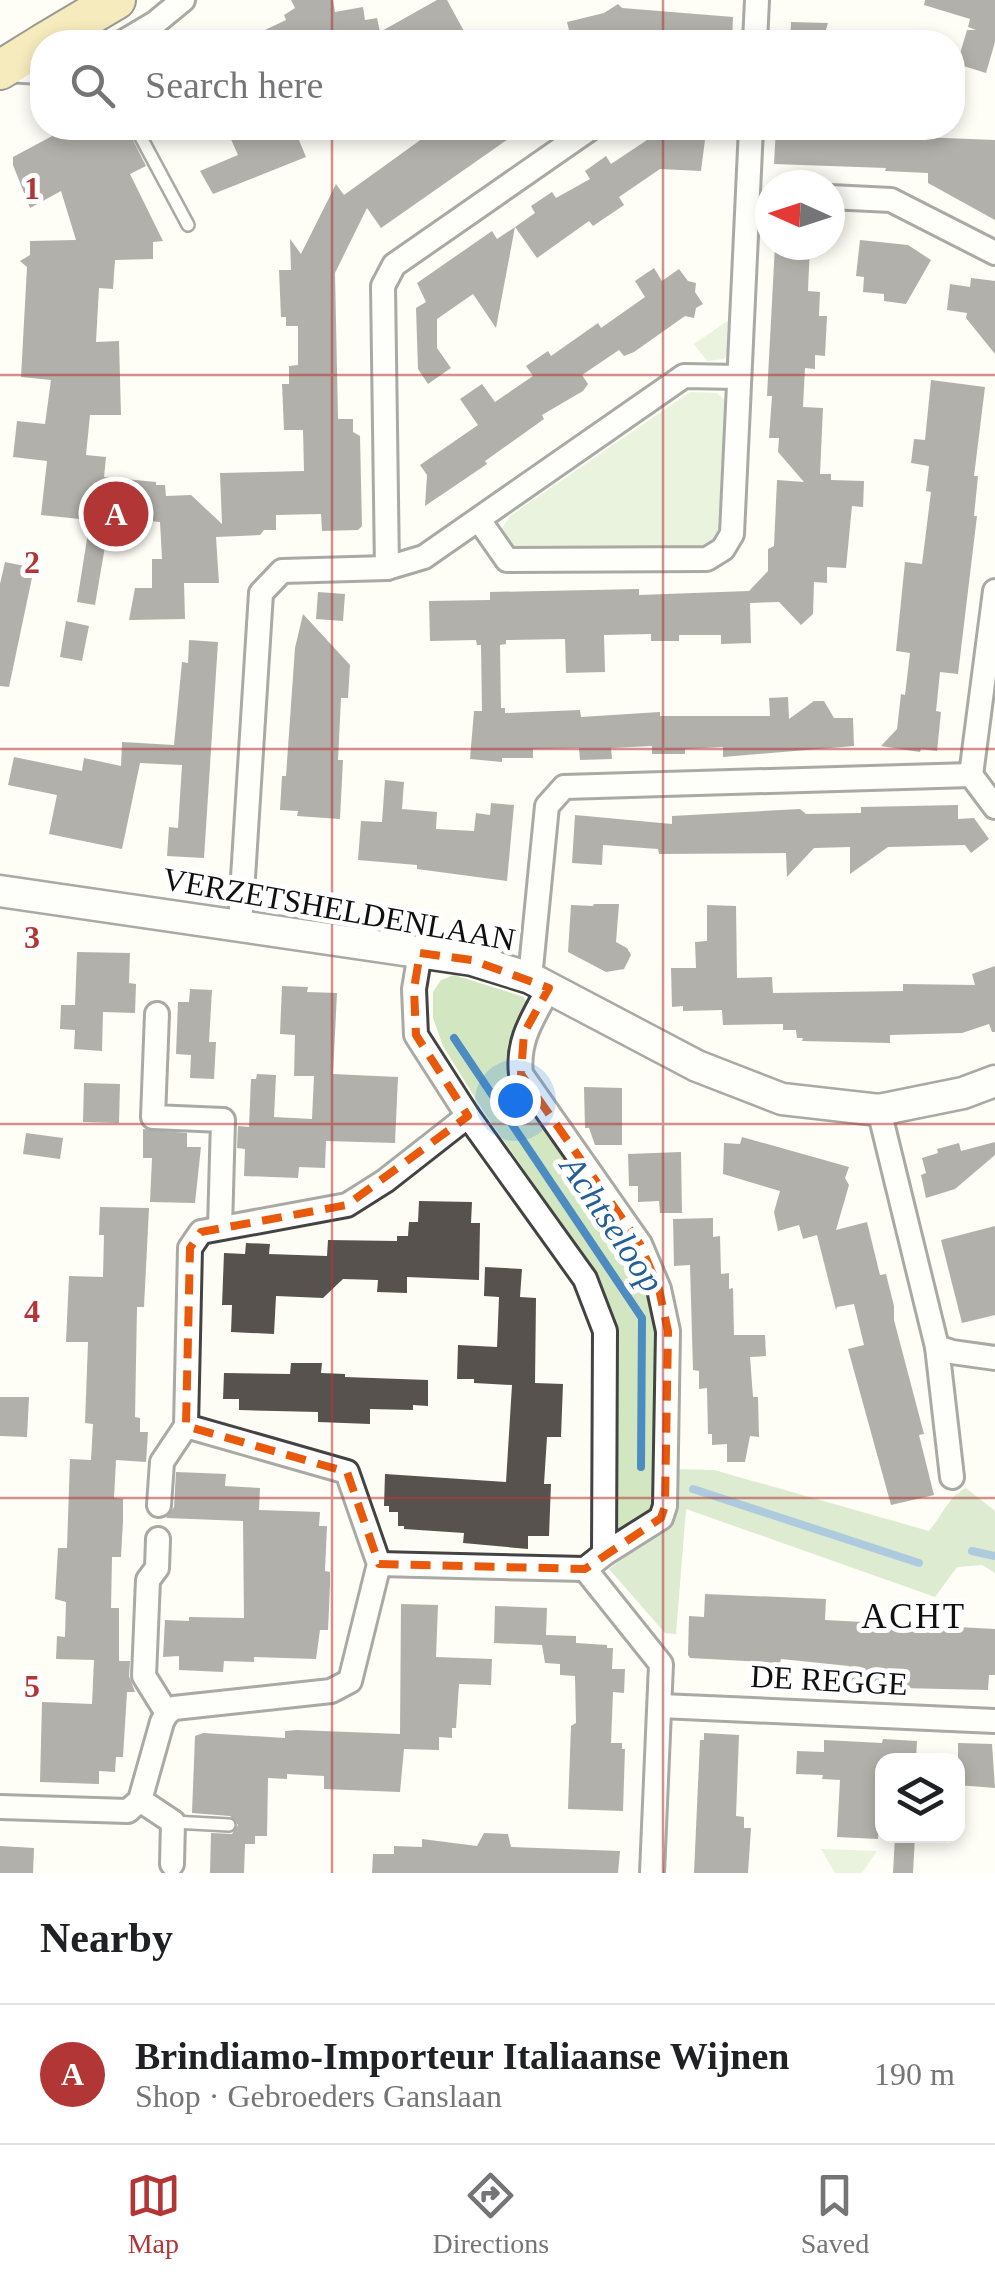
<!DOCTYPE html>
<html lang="en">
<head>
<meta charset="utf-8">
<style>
  body { margin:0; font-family:"Times New Roman",serif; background:#f2f2f2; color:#202124 }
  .controls { position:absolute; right:30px; bottom:30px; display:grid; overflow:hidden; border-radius:20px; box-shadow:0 5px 15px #0003 }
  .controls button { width:90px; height:90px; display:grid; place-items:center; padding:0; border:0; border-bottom:2px solid #e0e0e0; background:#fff; color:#202124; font:50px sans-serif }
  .compass { position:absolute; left:755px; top:170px; width:90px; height:90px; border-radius:50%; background:#fff; box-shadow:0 5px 15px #0003; rotate:273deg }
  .you { position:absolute; left:515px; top:1100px; width:35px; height:35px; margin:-25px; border:8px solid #fff; border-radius:50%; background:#1a73e8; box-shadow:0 0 0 15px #1a73e833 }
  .badge { display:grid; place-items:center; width:65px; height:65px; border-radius:50%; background:#b33636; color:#fff; font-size:32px; font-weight:700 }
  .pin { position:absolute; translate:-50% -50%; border:5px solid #fff; box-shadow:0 2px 10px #0006 }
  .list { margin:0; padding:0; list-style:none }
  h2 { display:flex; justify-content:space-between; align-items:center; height:130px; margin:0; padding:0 40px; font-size:42px }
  h2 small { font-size:32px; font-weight:400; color:#757577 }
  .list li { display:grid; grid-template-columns:65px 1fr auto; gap:30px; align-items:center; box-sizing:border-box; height:140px; padding:0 40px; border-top:2px solid #e0e0e0 }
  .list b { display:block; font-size:38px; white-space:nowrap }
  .list p { margin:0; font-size:32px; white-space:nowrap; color:#757577 }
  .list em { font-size:32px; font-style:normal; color:#757577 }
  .icon { flex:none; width:55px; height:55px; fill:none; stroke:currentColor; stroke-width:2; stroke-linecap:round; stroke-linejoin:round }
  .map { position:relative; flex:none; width:995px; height:1873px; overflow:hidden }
  .search { position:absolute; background:#fff; box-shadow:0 5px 15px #0003; left:30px; right:30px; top:30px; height:110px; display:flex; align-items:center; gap:25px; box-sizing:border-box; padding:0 35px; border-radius:40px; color:#757577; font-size:38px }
  .sheet { height:270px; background:#fff }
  nav { display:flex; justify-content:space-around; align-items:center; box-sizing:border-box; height:140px; border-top:2px solid #e0e0e0; background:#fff; font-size:28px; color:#757577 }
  nav a { display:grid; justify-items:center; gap:5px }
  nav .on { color:#b33636 }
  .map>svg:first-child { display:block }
  .green { fill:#d2e6c1 }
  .forest { fill:#b6d5a2 }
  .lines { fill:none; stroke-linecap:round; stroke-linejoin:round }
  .stream { stroke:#4d8cc0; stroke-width:8 }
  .building { fill:#58524e }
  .service-casing { stroke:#434343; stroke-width:16 }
  .minor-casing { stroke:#434343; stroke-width:28 }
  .tertiary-casing { stroke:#434343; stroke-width:35 }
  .primary-casing { stroke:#212121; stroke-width:42 }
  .service { stroke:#fff; stroke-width:11 }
  .minor { stroke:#fff; stroke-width:22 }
  .tertiary { stroke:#fff; stroke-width:30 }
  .primary { stroke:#ebd578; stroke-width:38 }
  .marked { fill:none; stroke:#e8590c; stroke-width:8; stroke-dasharray:20 12; stroke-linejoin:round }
  .grid { fill:none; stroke:#b33636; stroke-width:2.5; stroke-opacity:0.55 }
  .labels { text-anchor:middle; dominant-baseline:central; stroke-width:10; stroke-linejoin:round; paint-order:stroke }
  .street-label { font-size:32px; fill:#101010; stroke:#fff }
  .water-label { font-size:35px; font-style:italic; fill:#255f97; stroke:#fff }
  .neighbourhood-label { font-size:35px; letter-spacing:2.5px; fill:#101010; stroke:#fff }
  .grid-label { font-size:32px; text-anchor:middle; font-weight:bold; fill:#b33636; stroke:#fff; stroke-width:10; stroke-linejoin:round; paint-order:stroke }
</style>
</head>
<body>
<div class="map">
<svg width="995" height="1873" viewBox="0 0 995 1873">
  <rect width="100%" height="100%" fill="#fefdf5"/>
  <!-- green -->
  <g class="green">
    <path d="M729,320L727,355L724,359L707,361L694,344Z"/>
    <path d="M690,392L717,393L728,403L723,522L711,542L694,551L513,552L501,530L510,516Z"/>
    <path d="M454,975L524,997L529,1008L515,1030L509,1071L633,1250L651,1294L660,1335L659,1507L617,1537L615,1331L594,1271L482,1109L443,1046L433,1018V992L441,980Z"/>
    <path d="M821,1849L877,1851L862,1873H835Z"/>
  </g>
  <!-- forest -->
  <path class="forest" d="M676,1469L714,1470L929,1531C941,1517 950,1495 966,1488L995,1511V1573L982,1565L957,1567L935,1597L686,1509L676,1634L665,1633L609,1569L669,1522Z"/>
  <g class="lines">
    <!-- stream -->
    <g class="stream">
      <path d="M454,1038L642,1318L641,1467"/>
      <path d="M693,1489L919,1563"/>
      <path d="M972,1551L995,1556"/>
    </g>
  </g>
  <!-- building -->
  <g class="building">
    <path d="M291,0H333L335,12L363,7L365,20L377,18L380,32L437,0H447L470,42H240L286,20L284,15L295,8Z"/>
    <path d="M925,0H995V42L986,73L957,64L967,30H976L968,27L970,19L924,5Z"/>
    <path d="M618,4L622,8L733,17L732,42H572L567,22L604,13Z"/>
    <path d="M791,22L828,23L822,42H790Z"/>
    <path d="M53,128H127L146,166L130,174L163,241L153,242V259L115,260L113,289L99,288L96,342L119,341L121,415H90L86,455L106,457L104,477L156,482V485H165L166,496L191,495L222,524L220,473L304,471L303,430H284L282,384H289V366L298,365V326H286V317H281L279,270H291L290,239L301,254L336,184L344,195L437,128H524L381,228L367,208L335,273L338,419H353V432L360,436L362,526L358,530L322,531L321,514L276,515V530H264L260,535L216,537L219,583H184L185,619L129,620L135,588H152V559H162L160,522L110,517L95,605L77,602L90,520L41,515L47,461L13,457L17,421L45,424L51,380L21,377L27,267L20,261L30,255V241L76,240L61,191L30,208L13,165V157L56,134Z"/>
    <path d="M226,128H294L306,157L213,194L200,171L238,155Z"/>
    <path d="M776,128H888L920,131L919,137L995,140V220L928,183V173L885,171L886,168L774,164Z"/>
    <path d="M670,130L706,132L701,171L660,169L619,197L624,205L593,226L589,221L537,258L515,227L535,213L531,206L552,192L556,198L590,179L585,171L606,156L611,164L653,136L656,140Z"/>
    <path d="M515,227L496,328L473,294L437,319V348L451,368L428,384L418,369L416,308L426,302L417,283L492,231L497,239Z"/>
    <path d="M860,240L908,245L931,260L906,304L884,301V294L863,292L864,277L856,276Z"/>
    <path d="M775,245H810L808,291L820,292L819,316H827L825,356L815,355V369L805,368L803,407L823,408L820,474H831V480L864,481L863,507L852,506L846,568L827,567V583L814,582L813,614L801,625L779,602L750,603L751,643L721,644V635H679V641H651V634L604,635L605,672L566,673L565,639L506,640V644L500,645L501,708H505V713L580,710L581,717L660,712V716H770L769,698L788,697L789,719L814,701H824L834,718H853L854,746L723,757V747L685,749V754H652V746L611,748L612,759L580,760L579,748L533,749V758H502V762L470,759L474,711H482L481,645H477L476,640L430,641L429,601L490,600V592L639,589V595L749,591L768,571V549L774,546L777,480L804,482L778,452L779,438H769L772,396H767Z"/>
    <path d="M654,268L662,281L679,269L688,281L696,283L695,292L703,304L696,308L694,318L685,316L634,352L624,356L619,350L582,375L588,384L583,391L542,415L544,419L485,461L487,464L425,506L427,475L420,465L478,425L460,399L482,384L495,402L533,376L526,366L548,351L551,356L598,323L601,328L645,297L635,281Z"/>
    <path d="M971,278L995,281V354L966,318L967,313L947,310L950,284L970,287Z"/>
    <path d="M931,380L985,387L974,476H978L974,516H977L958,674L940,672L936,711L941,712L937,751L921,749L920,752L881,746L897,729L901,694L905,695L910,653L896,651L905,562L922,564L931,492L926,491L929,466L911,463L914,439L925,440Z"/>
    <path d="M5,562L34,568L9,687L0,686V584Z"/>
    <path d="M318,592L345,594L343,621L316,619Z"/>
    <path d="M303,614L350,665L348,698H341L338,760H343L340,819L297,816L298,811L280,810L282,776H286L295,648Z"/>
    <path d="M66,621L89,626L82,661L60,657Z"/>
    <path d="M189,640L218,642L204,858L167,856L169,827L178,828L182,765L140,763L122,849L49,834L57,795L8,785L14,757L82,771L84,758L121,766L122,742L174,745L182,662L188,663Z"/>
    <path d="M385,780L404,782L402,809L437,812L436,829L474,831L476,813L490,815L491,803L514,805L507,881L417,869V865L358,860L361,821L382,822Z"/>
    <path d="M958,805V819L974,818L989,839L971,853L965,845L888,847L850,874V847L814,848L787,877L786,853L659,854L658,849L603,845L602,865L572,863L575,815L672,824V816L800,809L806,814L861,813V807Z"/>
    <path d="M594,904H619L616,942L627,948L631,955L624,969L606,972L568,952L571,905L593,906Z"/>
    <path d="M707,905L736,906L737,978L772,977L773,993L903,991V984L975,985L972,974L995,966V1032H992L989,1024L962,1033L890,1035V1043L802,1041L803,1038H797L796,1030H783V1024L723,1025L722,1010L683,1011V1006L672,1007L671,968H696L695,942L707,941Z"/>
    <path d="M77,952L130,953L129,983L136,984L135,1013L103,1012L102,1051L74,1049L75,1030L60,1029L61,1005H75Z"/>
    <path d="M282,986L308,987L307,992L337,993L333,1074L398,1077L395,1143L326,1141L325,1168L299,1167L298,1178L244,1176L245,1149L237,1148L238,1126L249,1127L251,1079H256L257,1074L276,1075L274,1117L312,1119L314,1076H294L295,1035L280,1034Z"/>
    <path d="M190,989L212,990L209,1042H216L214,1079L190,1078L191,1055L176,1054L178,1002H189Z"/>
    <path d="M84,1083L120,1084L119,1123L83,1122Z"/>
    <path d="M584,1087L622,1088V1145H595L589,1128H585Z"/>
    <path d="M143,1129L187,1133V1147H201L195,1203L150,1202L152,1158H143Z"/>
    <path d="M26,1133L63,1138L60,1159L23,1154Z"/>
    <path d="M742,1137L849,1167L845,1178L849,1185L836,1230L867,1222L880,1275L886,1274L894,1306V1320L924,1434L919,1435L934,1495L891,1505L848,1349L864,1345L854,1304L837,1307L836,1310L817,1235L803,1239L799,1225L778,1231L774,1212L780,1191L723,1174L724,1143L740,1144Z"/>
    <path d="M995,1142V1155L955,1189L926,1198L921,1175L926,1173L922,1158L938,1153L937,1149L959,1143L961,1151Z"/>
    <path d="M681,1152L682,1213H660L659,1201L638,1202V1186H629L628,1154Z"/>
    <path d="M419,1201L472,1202L471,1223H480L479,1280L407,1277V1293L377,1292L378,1280L343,1279L323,1298L276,1296L274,1334L231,1332L232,1305H222L224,1253L245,1254L246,1243L270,1244L269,1254L327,1256L328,1240L397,1241V1236H408L409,1222H418Z"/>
    <path d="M100,1207L149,1208L144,1307H137L135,1417L140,1418V1432H148L146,1462L116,1460L114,1498L123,1499V1521L121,1557H112L111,1608H119V1661H130L129,1676L135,1692H127L123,1757H116L115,1772L99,1771V1784L40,1782L42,1702L92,1704L94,1660L56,1659L57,1636L65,1637L66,1602L55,1599L58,1548H67L70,1459L91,1460L93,1424L85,1423L88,1342H66L69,1276L103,1277L104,1235H99Z"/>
    <path d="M713,1218V1237L720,1236L721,1274L729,1273V1289L733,1288L734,1335H765L766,1356L750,1357L753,1397H758L759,1437L750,1436L745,1462H727V1444L712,1445V1434H708L707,1388L699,1389V1371L693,1370L690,1265L674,1266L673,1219Z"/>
    <path d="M995,1226V1315L962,1323L941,1240Z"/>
    <path d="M485,1267L522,1269L520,1297L536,1298L535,1383L563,1384L561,1437H547L544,1484H551L549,1536H528V1549L463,1543L464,1533L404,1529V1526H398V1512H389V1506H384L385,1474L506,1482L512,1385L474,1383V1379H457L458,1345L497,1347L499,1297L484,1296Z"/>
    <path d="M291,1363H322L321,1373L345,1374V1377L428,1380V1406L413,1405V1410L370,1409V1424L318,1422V1412L239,1410V1399H223L224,1373L290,1374Z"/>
    <path d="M0,1397H29L27,1437L0,1436Z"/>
    <path d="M176,1472L226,1474L225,1486L260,1488L259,1510L320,1512L319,1526H327L325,1571L330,1572V1585L328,1630H320L316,1659L254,1657V1662L224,1661L223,1672L179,1670V1656L163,1657L165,1620L189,1621V1617L244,1618L243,1521L166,1518L174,1507Z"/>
    <path d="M705,1594L826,1599L825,1620L995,1629V1675H989L988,1690L857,1687V1684L848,1683L849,1666L781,1659L780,1663L690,1658L688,1655L689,1616L704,1617Z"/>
    <path d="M401,1604L438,1605L436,1657L492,1659L491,1685L459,1684L456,1728H452V1738L439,1737V1750L404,1749L400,1792L324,1789V1776L287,1774V1779L268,1778L267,1836H255V1844H245L244,1873H210L211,1833L232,1834L238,1825L230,1816L192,1813L195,1736L203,1733L285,1738V1731L297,1730L400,1734Z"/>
    <path d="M495,1606L547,1608L546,1635L576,1636V1643L607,1645V1648H613L612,1669H625L624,1693L613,1692L611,1743H622V1749H625L623,1811L568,1809L571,1726L576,1723L575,1676L560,1675V1664L545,1663L542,1645L494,1643Z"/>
    <path d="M704,1733L739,1735L736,1816L744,1817V1828H751L748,1873H694L700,1740H704Z"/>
    <path d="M883,1739L917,1741L916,1760H882L878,1839L837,1837L840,1780L822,1779L823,1775L796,1774L797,1751L824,1752V1740L882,1743Z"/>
    <path d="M958,1743L992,1744L995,1788L958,1785Z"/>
    <path d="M484,1833L508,1834L511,1847L620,1851L618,1873H372L373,1854H394V1846L422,1847V1839L477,1846Z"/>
    <path d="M895,1836H915L913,1873H893Z"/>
    <path d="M0,1846L34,1848L33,1873H0Z"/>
  </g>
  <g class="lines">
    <defs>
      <g id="service">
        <path d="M136,128L188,225"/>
        <path d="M173,1822L229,1825"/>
      </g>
      <g id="minor">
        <path d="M123,42L155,23L183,0"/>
        <path d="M755,42L757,0"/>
        <path d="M5,70L42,72"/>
        <path d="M830,197L891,200L995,253"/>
        <path d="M479,520L507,560L707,559L723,549L732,534L751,128"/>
        <path d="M387,568L383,286L394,265L591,128"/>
        <path d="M995,591L971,775L995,807"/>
        <path d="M240,925L261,593L282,571L387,568L424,557L684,376L739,377"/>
        <path d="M420,953L414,989L416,1035L468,1116L585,1279L605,1331L604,1554L585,1569L661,1664L652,1873"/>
        <path d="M530,978L547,806L564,787L971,775"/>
        <path d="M549,988C533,1018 517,1040 521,1074L640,1244L659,1289L668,1331L665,1506L661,1518L604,1554"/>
        <path d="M157,1014L153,1117L223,1120L220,1228"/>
        <path d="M879,1110L937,1347L952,1352L995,1358"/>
        <path d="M937,1347L952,1477"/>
        <path d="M159,1505L162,1462L186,1426"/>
        <path d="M158,1539L157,1568L148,1580L144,1676L167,1713"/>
        <path d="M379,1564L585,1569"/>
        <path d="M661,1706L995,1721"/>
        <path d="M140,1800L173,1822L172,1864"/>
        <path d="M0,1807L128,1811L140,1800L162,1722L167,1713L174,1708L331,1691L350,1681L379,1564L347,1472L186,1426L190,1248L201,1232L347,1205L385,1181L468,1116"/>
      </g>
      <path id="tertiary" d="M0,891L472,960L530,978L697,1066L782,1099L879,1110L963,1093L995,1081"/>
      <g id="primary">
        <path d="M45,42L116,0"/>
        <path d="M0,70L42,44"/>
      </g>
    </defs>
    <!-- service casing -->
    <use href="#service" class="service-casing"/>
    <!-- minor casing -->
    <use href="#minor" class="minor-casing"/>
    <!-- tertiary casing -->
    <use href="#tertiary" class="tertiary-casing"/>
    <!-- primary casing -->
    <use href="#primary" class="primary-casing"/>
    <!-- service -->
    <use href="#service" class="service"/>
    <!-- minor -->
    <use href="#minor" class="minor"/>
    <!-- tertiary -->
    <use href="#tertiary" class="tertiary"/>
    <!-- primary -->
    <use href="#primary" class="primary"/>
  </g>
  <!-- marked area -->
  <path d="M0 0H995V1873H0ZM420,953L472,960L549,988L524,1033L521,1074L640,1244L659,1289L668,1331L665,1506L661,1518L585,1569L379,1564L347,1472L186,1426L190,1248L201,1232L347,1205L468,1116L416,1035L414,989Z" fill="#fefdf5" fill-opacity=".55" fill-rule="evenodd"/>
  <path class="marked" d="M420,953L472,960L549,988L524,1033L521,1074L640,1244L659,1289L668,1331L665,1506L661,1518L585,1569L379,1564L347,1472L186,1426L190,1248L201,1232L347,1205L468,1116L416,1035L414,989Z"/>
  <!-- grid -->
  <path class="grid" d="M332,0V42M663,0V42M332,128V1873M663,128V1873M0,375H995M0,749H995M0,1124H995M0,1498H995"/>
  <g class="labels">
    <!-- street labels -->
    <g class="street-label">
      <text transform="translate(339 909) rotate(10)">VERZETSHELDENLAAN</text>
      <text transform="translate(829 1680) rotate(3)">DE REGGE</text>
    </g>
    <!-- water labels -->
    <g class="water-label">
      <text transform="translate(612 1224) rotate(56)">Achtseloop</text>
    </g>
    <!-- neighbourhood labels -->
    <g class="neighbourhood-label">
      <text x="914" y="1616">ACHT</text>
    </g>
  </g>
  <g class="grid-label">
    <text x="32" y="199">1</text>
    <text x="32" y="573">2</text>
    <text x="32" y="948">3</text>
    <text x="32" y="1322">4</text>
    <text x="32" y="1697">5</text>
  </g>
</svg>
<div class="controls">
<button><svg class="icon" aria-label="layers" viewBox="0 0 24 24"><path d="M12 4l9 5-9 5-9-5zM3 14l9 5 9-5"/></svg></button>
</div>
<svg class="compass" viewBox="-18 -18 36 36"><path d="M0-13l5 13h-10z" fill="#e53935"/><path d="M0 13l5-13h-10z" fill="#757577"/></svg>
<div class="you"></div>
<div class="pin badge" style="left:116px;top:514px">A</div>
<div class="search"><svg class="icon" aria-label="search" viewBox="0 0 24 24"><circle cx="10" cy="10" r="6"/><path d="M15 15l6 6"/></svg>Search here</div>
</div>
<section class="sheet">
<h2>Nearby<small></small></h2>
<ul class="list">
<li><span class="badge">A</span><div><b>Brindiamo-Importeur Italiaanse Wijnen</b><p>Shop · Gebroeders Ganslaan</p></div><em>190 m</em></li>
</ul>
</section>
<nav>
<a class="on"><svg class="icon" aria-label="map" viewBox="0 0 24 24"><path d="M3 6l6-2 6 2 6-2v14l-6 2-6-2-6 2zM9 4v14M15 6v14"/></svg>Map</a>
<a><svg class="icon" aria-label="directions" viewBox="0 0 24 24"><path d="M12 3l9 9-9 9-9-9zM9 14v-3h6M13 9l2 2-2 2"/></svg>Directions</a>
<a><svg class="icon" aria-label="saved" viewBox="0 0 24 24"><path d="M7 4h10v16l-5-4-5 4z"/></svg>Saved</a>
</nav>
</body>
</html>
